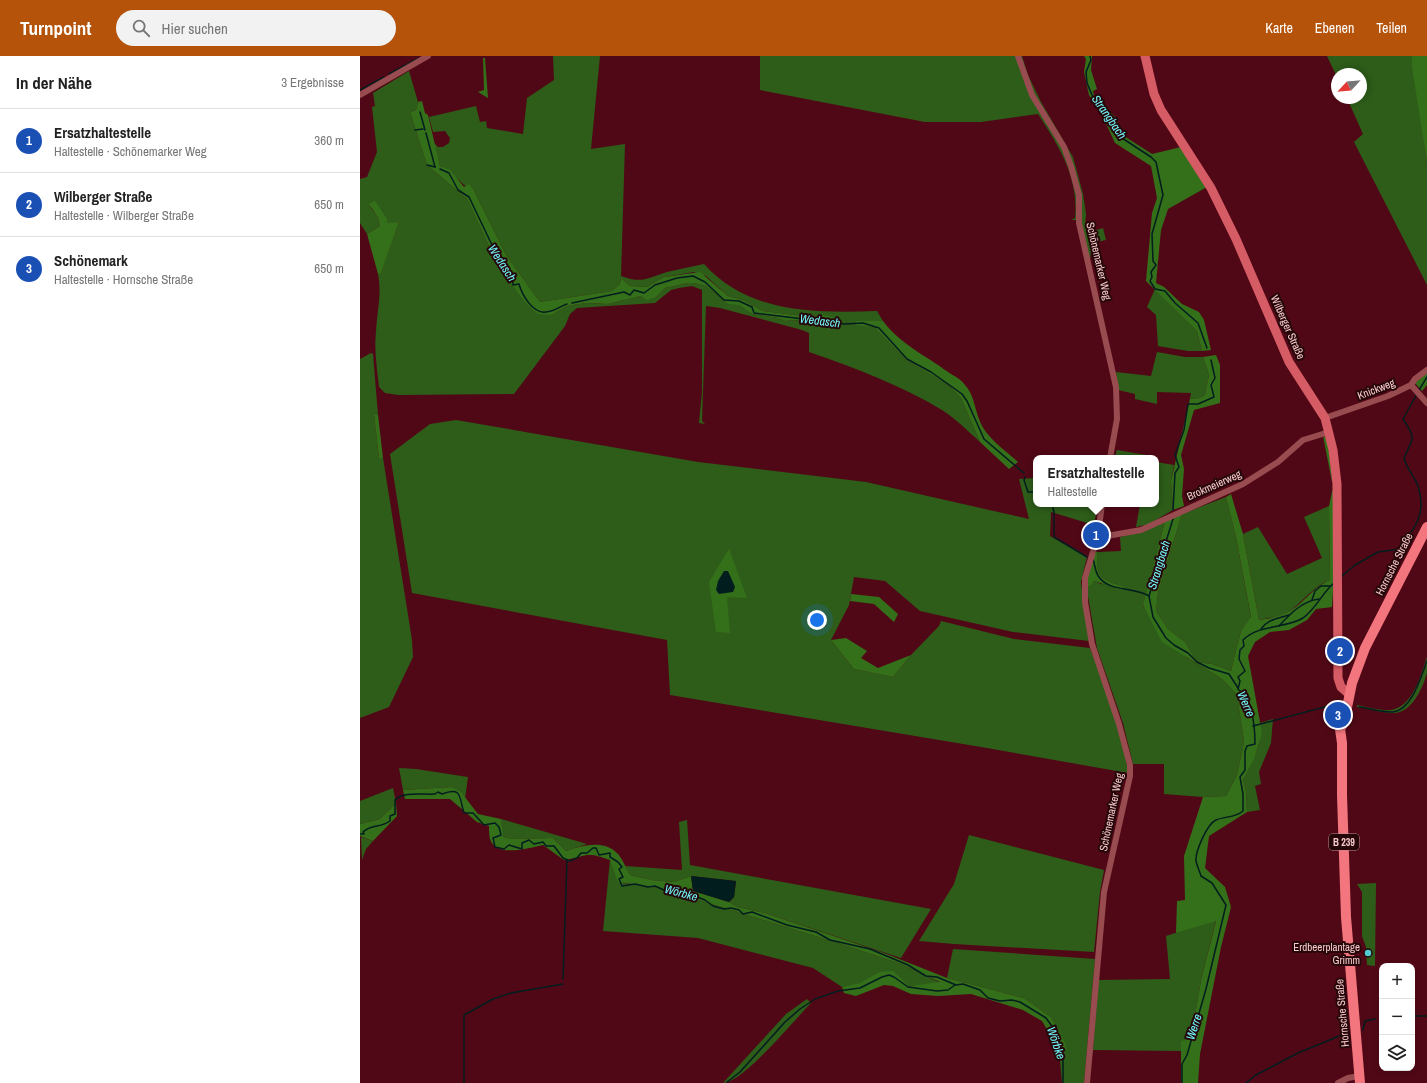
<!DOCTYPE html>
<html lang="de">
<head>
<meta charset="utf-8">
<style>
  body { margin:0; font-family:"Archivo Narrow",sans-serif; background:#f2f2f2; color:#222 }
  .controls { position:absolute; right:12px; bottom:12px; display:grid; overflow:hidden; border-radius:8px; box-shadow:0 2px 6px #0003 }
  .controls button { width:36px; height:36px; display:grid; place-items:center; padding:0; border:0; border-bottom:1px solid #e0e0e0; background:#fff; color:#222; font:20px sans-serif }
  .compass { position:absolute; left:971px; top:12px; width:36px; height:36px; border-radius:50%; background:#fff; box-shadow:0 2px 6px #0003; rotate:244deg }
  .you { position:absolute; left:457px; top:564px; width:14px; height:14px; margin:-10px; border:3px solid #fff; border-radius:50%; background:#1a73e8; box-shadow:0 0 0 6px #1a73e833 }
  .badge { display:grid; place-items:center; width:26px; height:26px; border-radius:50%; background:#b45309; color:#fff; font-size:13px; font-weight:700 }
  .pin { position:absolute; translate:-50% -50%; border:2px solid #fff; box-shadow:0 1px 4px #0006 }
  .popup { position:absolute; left:673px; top:399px; width:126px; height:52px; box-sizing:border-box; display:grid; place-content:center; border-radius:8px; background:#fff; filter:drop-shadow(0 1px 3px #0005); font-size:13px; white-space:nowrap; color:#767676 }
  .popup b { font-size:15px; color:#222 }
  .popup::after { content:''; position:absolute; left:50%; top:100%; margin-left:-8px; border:8px solid transparent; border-top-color:#fff }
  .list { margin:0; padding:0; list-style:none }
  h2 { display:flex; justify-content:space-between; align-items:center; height:52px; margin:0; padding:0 16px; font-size:17px }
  h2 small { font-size:13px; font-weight:400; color:#767676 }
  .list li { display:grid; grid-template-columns:26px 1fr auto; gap:12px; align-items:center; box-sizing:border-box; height:64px; padding:0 16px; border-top:1px solid #e0e0e0 }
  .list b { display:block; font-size:15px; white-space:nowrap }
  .list p { margin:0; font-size:13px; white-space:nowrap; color:#767676 }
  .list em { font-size:13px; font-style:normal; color:#767676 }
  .icon { flex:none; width:22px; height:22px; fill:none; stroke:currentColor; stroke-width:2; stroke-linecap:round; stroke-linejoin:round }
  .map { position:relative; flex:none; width:1067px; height:1027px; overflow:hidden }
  header { display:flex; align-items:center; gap:24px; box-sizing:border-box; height:56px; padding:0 20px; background:#b45309; color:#fff }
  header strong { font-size:19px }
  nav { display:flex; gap:22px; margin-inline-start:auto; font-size:14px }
  .search { width:280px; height:36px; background:#f2f2f2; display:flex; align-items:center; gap:10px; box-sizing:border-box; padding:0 14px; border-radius:22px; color:#767676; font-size:15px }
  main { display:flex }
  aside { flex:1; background:#fff }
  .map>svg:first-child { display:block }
  .green { fill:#2d5d19 }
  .forest { fill:#34701a }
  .water { fill:#021d1e }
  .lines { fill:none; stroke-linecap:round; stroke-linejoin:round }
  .stream { stroke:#021d1e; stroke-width:1.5 }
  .street { stroke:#984c50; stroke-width:6 }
  .secondary { stroke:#d55b64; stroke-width:9 }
  .primary { stroke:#f3767e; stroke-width:10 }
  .poi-dot { fill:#52ccd0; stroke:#25070a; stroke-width:1.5 }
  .labels { text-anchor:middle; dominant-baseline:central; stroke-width:4; stroke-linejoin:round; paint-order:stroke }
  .shield { fill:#25070a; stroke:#b99091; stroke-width:1 }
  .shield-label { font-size:10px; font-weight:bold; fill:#f8cbcb }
  .street-label { font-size:11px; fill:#f8cbcb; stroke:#25070a }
  .poi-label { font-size:11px; fill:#f8cbcb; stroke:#25070a; text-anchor:end }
  .water-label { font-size:12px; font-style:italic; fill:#71f8fc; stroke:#25070a }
</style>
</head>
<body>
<header>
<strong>Turnpoint</strong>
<div class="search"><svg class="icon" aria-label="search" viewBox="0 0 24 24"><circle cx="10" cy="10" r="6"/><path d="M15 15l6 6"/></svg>Hier suchen</div>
<nav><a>Karte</a><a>Ebenen</a><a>Teilen</a></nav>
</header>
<main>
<aside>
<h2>In der Nähe<small>3 Ergebnisse</small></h2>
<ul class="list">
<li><span class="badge" style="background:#1a4fb4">1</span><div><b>Ersatzhaltestelle</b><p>Haltestelle · Schönemarker Weg</p></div><em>360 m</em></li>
<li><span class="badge" style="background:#1a4fb4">2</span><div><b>Wilberger Straße</b><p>Haltestelle · Wilberger Straße</p></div><em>650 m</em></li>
<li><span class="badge" style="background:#1a4fb4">3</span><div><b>Schönemark</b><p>Haltestelle · Hornsche Straße</p></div><em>650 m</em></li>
</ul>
</aside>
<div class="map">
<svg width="1067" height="1027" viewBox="0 0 1067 1027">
  <rect width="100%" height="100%" fill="#510816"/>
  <!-- green -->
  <g class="green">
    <path d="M193,0H240L231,93L265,88L261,220C282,228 287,222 307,216C319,213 331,211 344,208C389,258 455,257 517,255L523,265H497L514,271L546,304L588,329L601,342L620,386C608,375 596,363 582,354C541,329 495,312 449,296V277L442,274L360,252L346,250L342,365L345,368L339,367L342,336V234L332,230L319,232L311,234L295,247L217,252L210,258L205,270L154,338L38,339L25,337L19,331C17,313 14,294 16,276C17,255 22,238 18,218L21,216L39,166L27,168L9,149L18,162L20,170L7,178L0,167V123L7,121L17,96L12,51L15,50L13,37L49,15L58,46L56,54L50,56L67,109L107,143L138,209L192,259L207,250L226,247L248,248L281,240L296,241L305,232L328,227H334L346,230L368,248H380L392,258L418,262L425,265L434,264L481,269L463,259L443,260L403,255L383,244L368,240L346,220L334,216L304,221L287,231L270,230L261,222L260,228L252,235L180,246L146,199L114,135C100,129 94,116 80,110L74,87L78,91H83L89,87L90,82L85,75L73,76L69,61L116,50L120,66L126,65L127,72L163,78L167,42L194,24Z"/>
    <path d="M400,0H656L660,11L702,92L716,135L717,164H711L715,162C719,122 699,90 678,58L621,66H565L400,34Z"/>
    <path d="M660,0H662L668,19L681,46L713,101L723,138L726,158L725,171L727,177L743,172L746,184L732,187L730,204L723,180L713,110L674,37Z"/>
    <path d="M967,0H1052L1067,107V229L994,86L1003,78L987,42H1001V18H977V21Z"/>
    <path d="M795,233L837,275L842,295H828L798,290L796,259L787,251Z"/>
    <path d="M797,296L825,301H843L849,319L845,339L840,342L830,343L831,337L797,336V348L775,343V338L758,334L756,316L791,320Z"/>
    <path d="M11,297L13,298L18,359H14L19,402H23L52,584L53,601L29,651L0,662V303Z"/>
    <path d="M96,364L338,406L506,426L669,463L659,423L676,422V448H738L734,469L691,456L690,480L727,501L721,526L729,585L653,576L560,555L525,525L494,521L489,549L471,584L494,613L533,621L551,599L579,570L581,565L654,583L730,592C745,633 763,674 768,717L627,692L310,639L307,584L52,537L30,398L70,368Z"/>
    <path d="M757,394L792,400V402L755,400Z"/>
    <path d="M796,406L814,409L811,425L813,454L789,468L776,471L780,448H796Z"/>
    <path d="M866,441L876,481L891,562L881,575L871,615L852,608L837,606L825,586L808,573L796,555L798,537L822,458Z"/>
    <path d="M969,450L970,524C953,530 942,547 927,557C920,561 908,562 899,564L883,478L898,471L927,518L962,502L944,461Z"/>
    <path d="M805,465L783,550L826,601L862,623L877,639L884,686L877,719L866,740L843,741L804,738V708H773L763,667L737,592L726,529L734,525L741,528L763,530C741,524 734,520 738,496L761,495L760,481L779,476Z"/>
    <path d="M1067,601C1067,606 1067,612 1067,617C1063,631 1052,657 1034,657C1022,657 1009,653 997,651V649C1007,651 1021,655 1031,654C1053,651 1061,618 1067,601Z"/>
    <path d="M913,663L911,687L899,716L901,728L895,730L900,754L887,756L886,735L883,724C892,706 903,687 900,667Z"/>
    <path d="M39,712L56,713L108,721L105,743L91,731L43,734Z"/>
    <path d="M33,732L36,747L20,763L0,768V745Z"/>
    <path d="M141,763L227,788L206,795L193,782L151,783L142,781Z"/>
    <path d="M327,764L330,809L571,853L541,902L405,857L377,851L369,846L374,841L376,825L331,820L314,826L291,824L270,819L265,810L322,814L319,766Z"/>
    <path d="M609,779L744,814L740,836L734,896L594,888L559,885L594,828Z"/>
    <path d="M1,781L13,785L6,793L2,804Z"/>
    <path d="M250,804L263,827L300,832L484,889L541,908L581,927L549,930L519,916L500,928L482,931L453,912L338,882L243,875Z"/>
    <path d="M1016,827L1015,910L1007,909L1006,891L1002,880V836L997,828Z"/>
    <path d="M856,864L841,924L831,983L821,995L733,994L738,924L810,923L806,880Z"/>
    <path d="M593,893L735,903L724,1027H702L699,994H706L691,961L664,942L587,922Z"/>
    <path d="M447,943L451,947C435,963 383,1027 363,1027L426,958Z"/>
  </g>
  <!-- forest -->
  <g class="forest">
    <path d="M724,0H732L731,14L737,33L733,35L734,39L755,61L764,80L792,98L821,91L847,131L808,153L801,174L796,227L804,231L822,248L839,256L844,264L851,294L842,295L837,275L786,225L792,157L797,142L791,110L755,87L743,61L729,39L724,16L726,3Z"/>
    <path d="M1052,0H1067V107L1052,11Z"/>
    <path d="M123,2H125L128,42L118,36L124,34Z"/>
    <path d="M62,45L65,57L68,59L80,110L90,114L104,131L109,128L114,135L146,199L180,246L252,235L260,228L261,222L270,230L287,231L304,221L340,216L368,240L383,244L403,255L443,260L463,259L481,263V269L434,264L425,265L418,262L392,258L380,249L368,248L346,230L334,227H328L305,232L296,241L287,244L281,240L248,248L226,247L207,250L192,259L178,258L165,246L138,209L107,143L67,109L50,56L56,54L58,46Z"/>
    <path d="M15,145L27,163V167L39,166L21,217L18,218L7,178L20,170L18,162L9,148Z"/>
    <path d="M496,265H523C540,288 565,299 588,316C594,320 601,323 605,329C614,339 614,350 619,363C625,381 644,393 658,406L649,413L620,386L601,342L588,329L546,304L514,271L496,269L495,268Z"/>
    <path d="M856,299L860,309V347L834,354L821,399L824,413L822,440L824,450L813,454L811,425L830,343L840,342L845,339L849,319L843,301Z"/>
    <path d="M1067,317V329L1062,335L1055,327Z"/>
    <path d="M14,359H18L23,402H19Z"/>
    <path d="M963,380L967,382C976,438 976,495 972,551L956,553L947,564L929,574L910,576L895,586L888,600L902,677L894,703L883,724L886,735L887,756L849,780L845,812L865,831L871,851L861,891L840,998L838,1027H821V985L831,983L841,924L856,865L816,877L817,845L825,844L824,800L843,741L866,740L877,719L884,686L877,639L862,623L802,586L783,549L805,465L822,458L798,537L796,555L808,573L825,586L837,606L852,608L871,615L881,575L891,561L876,481L866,441L871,438L883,478L899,564C907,563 917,561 924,558C942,551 952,531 970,524L969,450L973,431Z"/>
    <path d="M369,493L387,542L367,541L370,577L356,576L349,526Z"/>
    <path d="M734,495L738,496C734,520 741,524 763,530L762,534L734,525L730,530L726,529Z"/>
    <path d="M491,538L519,541L538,558L534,566L514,548L490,545Z"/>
    <path d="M486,582L507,595L501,602L518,612L551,599L533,621L494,613L471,584Z"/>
    <path d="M91,731L101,736L118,758L141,763L143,781L151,783L193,782L206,795C221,790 243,783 257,797C262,802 266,812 270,819L291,824L314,826L331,820L333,835L369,846L377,851L405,857L524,897L587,922L664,942L691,961L705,987L706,994H699L682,965L663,954L611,938L578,940L551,938L533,930L524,929L496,940L484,937L482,931L500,927L519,916L533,915L549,930L580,926L541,908L484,889L300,832L258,826L250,804C226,795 227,800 204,804L183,789C169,792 136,802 130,783C129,779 129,774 129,770L117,766L90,743H45L43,734Z"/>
    <path d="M36,747L37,760L13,785L0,780V768L20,763Z"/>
  </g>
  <!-- water -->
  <g class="water">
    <path d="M364,515H368L375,531L373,536L359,538L356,534L358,525Z"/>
    <path d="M331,820L376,825L374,841L369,846L333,835Z"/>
  </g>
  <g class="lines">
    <!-- stream -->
    <g class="stream">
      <path d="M730,0L731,4L726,16L727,27L732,39L751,59L762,82L791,101L796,106L803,139L792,178L793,205L796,209L791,216L792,221L790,225L795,233L805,235L815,247L838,267L847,292"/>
      <path d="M29,18L59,2"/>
      <path d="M0,34L24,21"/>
      <path d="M60,56L65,74"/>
      <path d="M55,74L63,73"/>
      <path d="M66,77L75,111"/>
      <path d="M67,109L75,111"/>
      <path d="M80,113L89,117L98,134L109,141L132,189C135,203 143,211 153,220V229L159,228C162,239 173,258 186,256C193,256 201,250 207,248"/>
      <path d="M212,247L264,236L270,239L274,234L284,237L295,229L317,222L333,220L345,226L364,244L379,245L392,251L394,257L485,268L503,267L519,272L547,303L571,316L602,338L607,345L624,383L664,417"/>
      <path d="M1059,334L1067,321"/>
      <path d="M665,421L664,424L668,436H676"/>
      <path d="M692,448L694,456V481L727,501"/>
      <path d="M813,454L815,417L819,411L815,399L824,374L828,348H838L854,341L851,329L855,322L851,304"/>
      <path d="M813,463L789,540L793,561L806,582L814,589L828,597L837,606L849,612L869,618L878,632"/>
      <path d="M733,503C735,509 735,516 739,521C749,536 775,531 789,540"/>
      <path d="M982,520L995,509L1018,496L1039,493C1055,472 1067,458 1058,430C1055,421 1046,412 1044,402C1053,381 1057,384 1043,363L1057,338"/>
      <path d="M952,544L955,535L961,530H970"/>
      <path d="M919,570C930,558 942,545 959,543"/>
      <path d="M901,573C908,563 917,563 929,559"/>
      <path d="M999,651C1009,652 1023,657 1033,656C1052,654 1061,620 1067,605"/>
      <path d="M893,670L972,649"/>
      <path d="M0,778H4L3,776C11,768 21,772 30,765V760L35,758V744C43,735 64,739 75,738L78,736L82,738C103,730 99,742 104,757H113L124,769L135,767L139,771L141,779L133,782L135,791L144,793L149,789L162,793V787L169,784L174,788L183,786L186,790H194L203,802L210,805L217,802L221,797H227L233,792H236L239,799L250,797V801L258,806L262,811L259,813L263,821L259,823L262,830L275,828L288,831L295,830L304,834L332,839L345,844L353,850L364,853L371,852L379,854L383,858L392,856L427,869L456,876L470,884L510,893L548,909L566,920L577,921L596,929L603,928L620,934L628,942L640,945L652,944L660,946L686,962L694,973L703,1002V1027"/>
      <path d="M203,923L207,804"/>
      <path d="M1021,960H1022"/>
      <path d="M1052,960H1067"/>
      <path d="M1003,974L1005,965L1015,963"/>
      <path d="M367,1026L380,1016L425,966L440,953L455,943L478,935L500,932L522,921L529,919L534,921L548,931L577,935L588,934L595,929"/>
      <path d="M104,1027V959L133,943L151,937L203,928"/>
      <path d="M822,1027V1008L827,999L846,933L866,849L852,827L841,820C840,816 837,810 836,805C835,796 847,768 856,764C865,760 875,762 883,755V738L880,721L885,714V695L887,690L895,688C895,670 893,645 878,633L880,625L878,621L885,615L879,603L880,594L884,590L883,584C899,568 925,573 943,562C956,553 962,537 974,527"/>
      <path d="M886,1027L896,1019L938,997L989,976"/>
    </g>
    <!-- street -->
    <g class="street">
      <path d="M658,0L672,39L704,91L711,110L719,139V167L756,331L757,363L750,402"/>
      <path d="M0,39L68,0"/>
      <path d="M1051,329L1067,347"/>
      <path d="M1051,329L1055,323L1067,314"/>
      <path d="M965,362L1028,340L1051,329"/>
      <path d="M738,479L747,480L781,474L883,428L918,406L943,384L969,376"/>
      <path d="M727,1027L744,836L770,720V709L759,668L732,588L725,546V522L738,479L742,448"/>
      <path d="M978,1027L988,1022L999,1020"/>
    </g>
    <!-- secondary -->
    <path class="secondary" d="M785,0L794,38L801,54L851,132L876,183L929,306L965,362L973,394L977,428L978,622L981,631L989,638"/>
    <!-- primary -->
    <path class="primary" d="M1000,1027L986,861L982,739V687L980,673L984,666L992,627L1005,592L1067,471"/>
  </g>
  <!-- markers -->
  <circle class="poi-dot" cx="1008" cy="897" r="4"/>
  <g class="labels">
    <!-- shield labels -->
    <rect class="shield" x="969" y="778" width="30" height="16" rx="3"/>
    <g class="shield-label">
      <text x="984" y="786">B 239</text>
    </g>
    <!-- street labels -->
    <g class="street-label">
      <text transform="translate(739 205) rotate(77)">Schönemarker Weg</text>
      <text transform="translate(928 271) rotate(66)">Wilberger Straße</text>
      <text transform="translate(1016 333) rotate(-21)">Knickweg</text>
      <text transform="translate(854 429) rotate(-24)">Brokmeierweg</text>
      <text transform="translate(1034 508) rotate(-63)">Hornsche Straße</text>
      <text transform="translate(751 756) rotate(-78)">Schönemarker Weg</text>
      <text transform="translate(982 957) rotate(-95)">Hornsche Straße</text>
    </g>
    <!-- poi labels -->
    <g class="poi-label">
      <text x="1000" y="891">Erdbeerplantage<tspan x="1000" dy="13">Grimm</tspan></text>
    </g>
    <!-- water labels -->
    <g class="water-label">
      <text transform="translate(749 61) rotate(55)">Strangbach</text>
      <text transform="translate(142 207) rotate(57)">Wedasch</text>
      <text transform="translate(460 265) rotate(7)">Wedasch</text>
      <text transform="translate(799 509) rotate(-73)">Strangbach</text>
      <text transform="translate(886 648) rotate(66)">Werre</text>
      <text transform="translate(321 837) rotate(15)">Wörbke</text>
      <text transform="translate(834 971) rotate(-72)">Werre</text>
      <text transform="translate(696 987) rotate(71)">Wörbke</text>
    </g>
  </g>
</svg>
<div class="controls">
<button>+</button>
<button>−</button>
<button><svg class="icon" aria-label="layers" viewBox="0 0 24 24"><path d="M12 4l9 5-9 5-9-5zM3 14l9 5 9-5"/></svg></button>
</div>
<svg class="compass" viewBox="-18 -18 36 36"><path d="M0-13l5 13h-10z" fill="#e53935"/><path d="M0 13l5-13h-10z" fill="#767676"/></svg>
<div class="you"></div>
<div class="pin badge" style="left:736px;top:479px;background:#1a4fb4">1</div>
<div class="popup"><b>Ersatzhaltestelle</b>Haltestelle</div>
<div class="pin badge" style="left:980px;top:595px;background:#1a4fb4">2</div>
<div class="pin badge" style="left:978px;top:659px;background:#1a4fb4">3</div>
</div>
</main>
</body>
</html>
